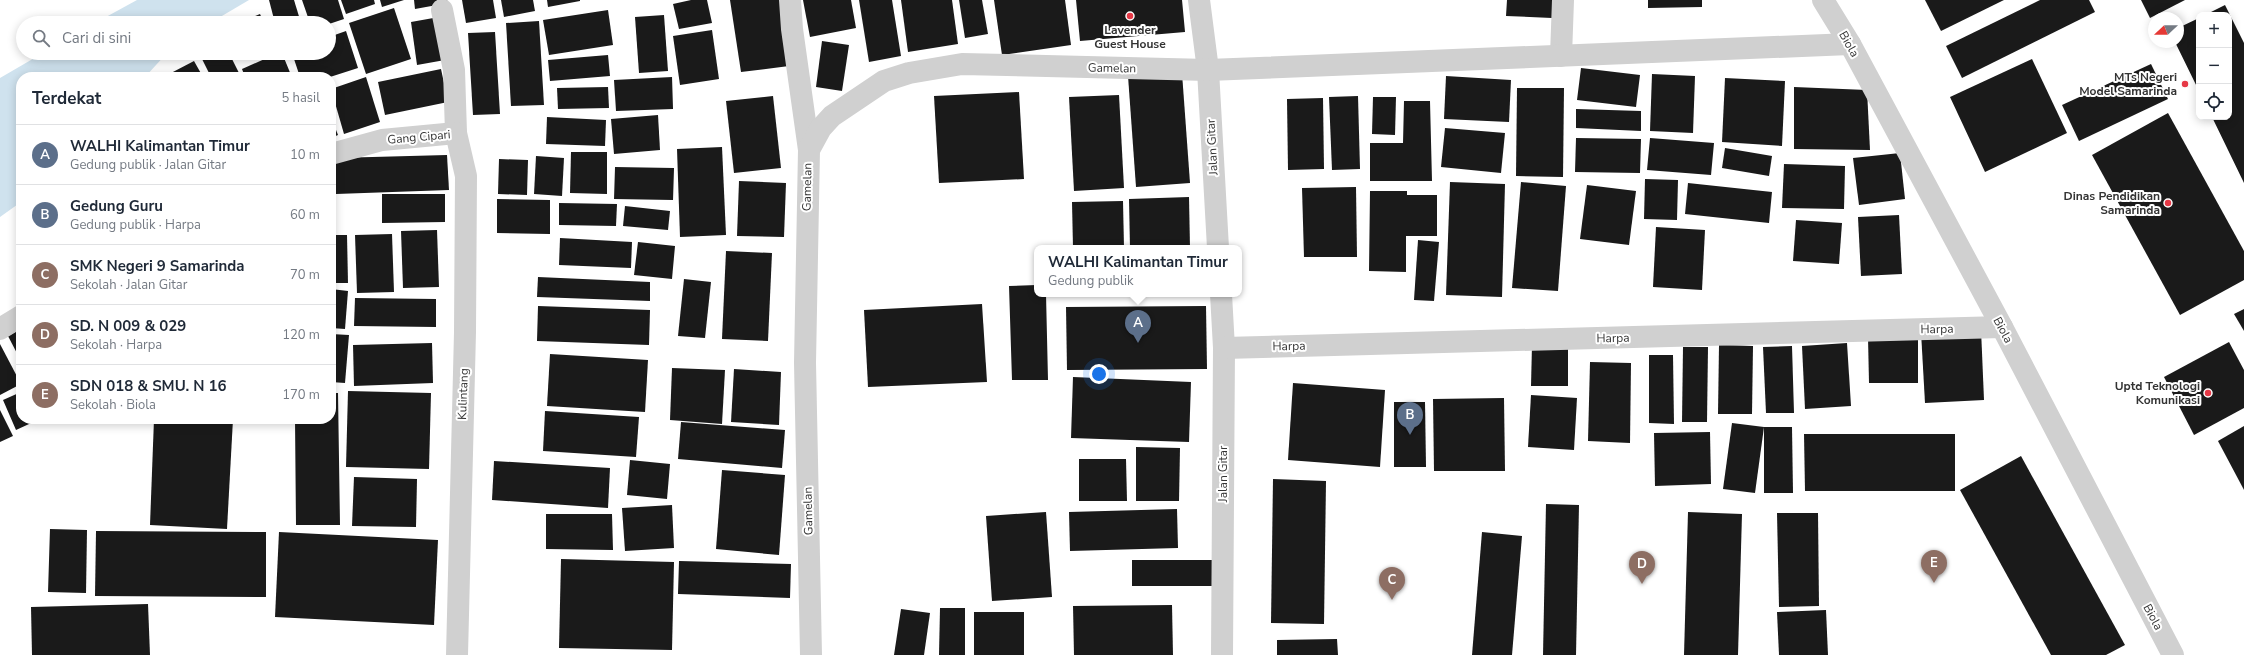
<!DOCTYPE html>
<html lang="id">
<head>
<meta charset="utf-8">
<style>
  body { margin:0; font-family:"Nunito Sans",sans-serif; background:#f6f6f7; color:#1f2937 }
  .controls { position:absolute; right:12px; top:12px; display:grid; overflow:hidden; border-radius:8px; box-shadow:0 2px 10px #0003 }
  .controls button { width:36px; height:36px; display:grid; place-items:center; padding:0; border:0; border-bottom:1px solid #e0e1e3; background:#fff; color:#1f2937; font:20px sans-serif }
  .compass { position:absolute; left:2148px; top:12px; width:36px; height:36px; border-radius:50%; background:#fff; box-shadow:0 2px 10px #0003; rotate:248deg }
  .you { position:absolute; left:1099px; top:374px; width:14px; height:14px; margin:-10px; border:3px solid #fff; border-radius:50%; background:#1a73e8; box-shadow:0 0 0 6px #1a73e833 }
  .badge { display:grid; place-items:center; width:26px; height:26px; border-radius:50%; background:#7c3aed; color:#fff; font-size:13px; font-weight:700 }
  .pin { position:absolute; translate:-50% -33px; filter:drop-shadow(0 1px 2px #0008) }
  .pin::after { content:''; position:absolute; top:21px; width:14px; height:12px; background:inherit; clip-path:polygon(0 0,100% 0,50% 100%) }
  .popup { position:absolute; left:1034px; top:245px; width:208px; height:52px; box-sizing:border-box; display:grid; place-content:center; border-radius:8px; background:#fff; filter:drop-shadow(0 1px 3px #0005); font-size:13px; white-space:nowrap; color:#747a83 }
  .popup b { font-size:15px; color:#1f2937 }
  .popup::after { content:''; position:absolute; left:50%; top:100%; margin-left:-8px; border:8px solid transparent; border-top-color:#fff }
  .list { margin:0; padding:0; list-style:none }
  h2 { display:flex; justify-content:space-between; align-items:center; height:52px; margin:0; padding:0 16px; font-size:17px }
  h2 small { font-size:13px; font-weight:400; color:#747a83 }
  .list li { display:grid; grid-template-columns:26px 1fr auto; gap:12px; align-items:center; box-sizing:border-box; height:60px; padding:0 16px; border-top:1px solid #e0e1e3 }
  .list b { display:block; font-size:15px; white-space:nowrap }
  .list p { margin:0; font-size:13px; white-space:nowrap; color:#747a83 }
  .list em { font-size:13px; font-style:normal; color:#747a83 }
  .icon { flex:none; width:22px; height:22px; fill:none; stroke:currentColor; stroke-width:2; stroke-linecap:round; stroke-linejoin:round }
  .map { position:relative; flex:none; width:2244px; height:655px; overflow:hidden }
  .search { position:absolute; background:#fff; box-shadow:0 2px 10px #0003; left:16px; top:16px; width:320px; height:44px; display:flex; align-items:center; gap:10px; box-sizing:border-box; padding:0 14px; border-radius:22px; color:#747a83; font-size:15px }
  .panel { position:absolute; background:#fff; box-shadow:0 2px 10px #0003; left:16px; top:72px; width:320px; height:352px; border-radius:16px }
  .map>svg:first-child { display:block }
  .water { fill:#cfe2ee }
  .building { fill:#1a1a1a }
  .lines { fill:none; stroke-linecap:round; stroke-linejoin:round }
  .street { stroke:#d0d0d0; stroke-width:22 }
  .poi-dot { fill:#e63946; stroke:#fff; stroke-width:1.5 }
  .labels { text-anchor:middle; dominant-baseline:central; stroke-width:4; stroke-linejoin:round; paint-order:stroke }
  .poi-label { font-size:12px; font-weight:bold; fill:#333; stroke:#fff; text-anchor:end }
  .street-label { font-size:12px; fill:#333; stroke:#fff }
</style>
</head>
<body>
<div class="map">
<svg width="2244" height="655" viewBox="0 0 2244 655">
  <rect width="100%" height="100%" fill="#fff"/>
  <!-- water -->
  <g class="water">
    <path d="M137,0H249L210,23H95Z"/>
    <path d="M43,53H167L145,77H21V202L0,217V78Z"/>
  </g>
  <!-- building -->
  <g class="building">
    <path d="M269,0H294L301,23H275Z"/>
    <path d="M302,0H338L344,19L329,24L310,23Z"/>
    <path d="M341,0H374L375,4L346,14Z"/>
    <path d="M380,0H404L382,7Z"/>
    <path d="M414,0H447L448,3L415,9Z"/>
    <path d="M462,0H493L496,18L466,23Z"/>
    <path d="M501,0H533L535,11L504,17Z"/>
    <path d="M547,0H580V1L548,7Z"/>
    <path d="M691,0H707L712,23L679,29L673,4Z"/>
    <path d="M730,0H780L789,66L741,72Z"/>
    <path d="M803,0H851L856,28L810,37Z"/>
    <path d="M859,0H892L901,56L869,62Z"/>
    <path d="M901,0H952L958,44L908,52Z"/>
    <path d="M959,0H982L988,34L965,38Z"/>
    <path d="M994,0H1065L1071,45L1002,55Z"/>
    <path d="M1076,0H1182L1185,32L1080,41Z"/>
    <path d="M1507,0H1552V18L1506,16Z"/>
    <path d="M1648,0H1702V7L1648,8Z"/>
    <path d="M1925,0H2004L1941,31Z"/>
    <path d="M2040,0H2089L2095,12L1962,78L1946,46Z"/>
    <path d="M2141,0H2185L2150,18Z"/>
    <path d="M2225,5L2244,43V183L2212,117H2229V15H2205Z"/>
    <path d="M394,8L411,59L366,74L349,23Z"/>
    <path d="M608,10L613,45L549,55L543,20Z"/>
    <path d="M260,14L264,23H239Z"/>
    <path d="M664,15L668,71L639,73L635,17Z"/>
    <path d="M439,17L445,60L417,65L411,22Z"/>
    <path d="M2199,18V91L2175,42H2178V28Z"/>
    <path d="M539,21L544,105L511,106L506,23Z"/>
    <path d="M712,30L719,79L680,85L673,36Z"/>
    <path d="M346,31L358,68L330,77H300L292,53H329V37Z"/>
    <path d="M495,32L500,114L473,115L468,33Z"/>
    <path d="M822,41L849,45L842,91L816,87Z"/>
    <path d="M199,53H229L241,77H211Z"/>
    <path d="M278,53H282L291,75L245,77L242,69Z"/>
    <path d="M608,55L610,76L550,81L548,60Z"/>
    <path d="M2032,59L2067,133L1985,172L1950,97Z"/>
    <path d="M194,61L203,77H173L171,73Z"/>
    <path d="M2151,64L2168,99L2079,141L2062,105Z"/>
    <path d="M1581,68L1640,75L1636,107L1577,100Z"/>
    <path d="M441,69L448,102L385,115L378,82Z"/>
    <path d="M1182,73L1190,183L1136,187L1128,76Z"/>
    <path d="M1652,74L1695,76L1693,133L1650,131Z"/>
    <path d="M1446,76L1511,80L1509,122L1444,119Z"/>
    <path d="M366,77L380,122L344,134L331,89Z"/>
    <path d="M672,77L673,109L616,111L614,80Z"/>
    <path d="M1725,78L1785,81L1782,146L1722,142Z"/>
    <path d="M608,87L609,108L558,109L557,88Z"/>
    <path d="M1794,87L1867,90L1870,150L1794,149Z"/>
    <path d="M1517,88H1564L1563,177L1516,176Z"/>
    <path d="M1019,92L1024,179L939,183L934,96Z"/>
    <path d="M1119,95L1124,188L1074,191L1069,97Z"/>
    <path d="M773,96L781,168L734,173L726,101Z"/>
    <path d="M1358,96L1360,169L1332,170L1329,97Z"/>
    <path d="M1373,97H1396L1395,135L1372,134Z"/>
    <path d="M1323,98L1324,169L1288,170L1287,99Z"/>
    <path d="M1404,101H1430L1432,181H1370V143H1403Z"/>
    <path d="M1576,109L1641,111V131L1576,128Z"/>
    <path d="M2168,113L2244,251V280L2180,315L2092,155Z"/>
    <path d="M658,115L660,150L614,154L611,119Z"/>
    <path d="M331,117L338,135L331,138Z"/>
    <path d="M547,117L606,120L605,146L546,144Z"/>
    <path d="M1445,128L1505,133L1501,173L1441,167Z"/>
    <path d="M1576,138L1641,139L1640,173L1575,172Z"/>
    <path d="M1650,138L1714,143L1711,175L1647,170Z"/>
    <path d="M722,147L726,235L680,237L677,149Z"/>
    <path d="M1725,148L1772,156L1769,176L1722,168Z"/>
    <path d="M571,152H607V194L570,193Z"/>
    <path d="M1900,153L1905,199L1859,205L1853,158Z"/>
    <path d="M447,155L449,190L336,194L335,158Z"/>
    <path d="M536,156L564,158L562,196L534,194Z"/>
    <path d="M499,159L528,160L527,195L498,194Z"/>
    <path d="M1784,164L1845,166L1844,209L1782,208Z"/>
    <path d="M615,167L674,168L673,200L614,199Z"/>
    <path d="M1645,179L1678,180L1677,220L1644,219Z"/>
    <path d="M739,181L786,183L784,237L737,236Z"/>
    <path d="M1450,182L1505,184L1502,297L1446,295Z"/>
    <path d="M1521,182L1566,186L1558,291L1512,288Z"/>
    <path d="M1688,183L1772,192L1769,223L1685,214Z"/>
    <path d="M1587,185L1636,191L1629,245L1580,239Z"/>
    <path d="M1356,187L1357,257H1304L1302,188Z"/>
    <path d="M1370,191H1407V195H1437V236H1406V272L1369,271Z"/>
    <path d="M382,194H445V222L382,223Z"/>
    <path d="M1189,197L1190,248H1130L1129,199Z"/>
    <path d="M497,199L550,200V234L497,233Z"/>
    <path d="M1123,201L1124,248H1073L1072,202Z"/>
    <path d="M559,203L617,204L616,226L559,225Z"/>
    <path d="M625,206L670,211L668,230L623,226Z"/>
    <path d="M1899,215L1902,274L1861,276L1858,217Z"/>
    <path d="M1796,220L1842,223L1839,264L1793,261Z"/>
    <path d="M1656,227L1705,230L1702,290L1653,287Z"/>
    <path d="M437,230L439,287L403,288L401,231Z"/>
    <path d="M392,234L394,292L357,293L355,235Z"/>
    <path d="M331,235H347L348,283H331Z"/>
    <path d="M560,238L632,242L631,268L559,265Z"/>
    <path d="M1418,240L1439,242L1434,301L1414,300Z"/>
    <path d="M638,242L675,246L672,279L634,275Z"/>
    <path d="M726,251L772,253L768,341L722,339Z"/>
    <path d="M538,277L650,282V301L537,297Z"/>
    <path d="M684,279L711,282L705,338L678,336Z"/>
    <path d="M1037,285V294H1046L1048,380H1012L1009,286Z"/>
    <path d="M331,289L348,291L345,329L331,328Z"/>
    <path d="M355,298L436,299V327L354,326Z"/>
    <path d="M982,304L987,382L868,387L864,310Z"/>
    <path d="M538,306L650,310L649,345L537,341Z"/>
    <path d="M1206,306L1207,369L1067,370L1066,307Z"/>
    <path d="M2244,309V331L2234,314Z"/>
    <path d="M21,329V361L8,336Z"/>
    <path d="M1981,329L1984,400L1925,403L1921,332Z"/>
    <path d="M331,334L349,335L345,383L331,382Z"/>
    <path d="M1918,336V383H1869L1868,337Z"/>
    <path d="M2229,342L2244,370V408L2194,435L2164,377Z"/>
    <path d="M432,343L433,383L354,386L353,345Z"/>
    <path d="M1847,343L1851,406L1805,409L1802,346Z"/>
    <path d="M0,344L21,384L0,395Z"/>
    <path d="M1532,345L1568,346V386H1531Z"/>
    <path d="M1719,345L1753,346L1752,414H1718Z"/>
    <path d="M1792,346L1794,413H1766L1763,347Z"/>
    <path d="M1683,347H1708L1707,422H1682Z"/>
    <path d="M550,354L648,360L645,412L547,406Z"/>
    <path d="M1649,355H1673L1674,424L1649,423Z"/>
    <path d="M1590,362L1631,363L1630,443L1588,441Z"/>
    <path d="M672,368L725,370L722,424L670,420Z"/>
    <path d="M734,369L781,372L779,425L731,422Z"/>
    <path d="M1073,377L1191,382L1189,442L1071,438Z"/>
    <path d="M1293,383L1385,390L1380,467L1288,460Z"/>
    <path d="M348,391L431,393L429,469L346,467Z"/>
    <path d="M21,392V419H40L16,430L3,400Z"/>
    <path d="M331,393H338L340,525H296L295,419H331Z"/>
    <path d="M1531,395L1577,398L1574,450L1528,447Z"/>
    <path d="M1504,398L1505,471H1434L1433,399Z"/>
    <path d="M1394,402H1425L1426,467H1394Z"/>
    <path d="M0,410L13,436L0,442Z"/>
    <path d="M545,411L639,417L636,457L543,451Z"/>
    <path d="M154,419H233L227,529L150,525Z"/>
    <path d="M681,422L785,430L782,468L678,459Z"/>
    <path d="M1732,423L1764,427L1755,493L1723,489Z"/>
    <path d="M2244,426V490L2218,441Z"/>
    <path d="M1764,427H1792L1793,493H1764Z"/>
    <path d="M1710,432L1711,484L1655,486L1654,433Z"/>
    <path d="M1804,434H1955V491H1805Z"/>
    <path d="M1136,447L1180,448L1179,501H1136Z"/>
    <path d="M2021,456L2125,645L2106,655H2051L1960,490Z"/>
    <path d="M1079,459H1126L1127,501H1079Z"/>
    <path d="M630,460L670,464L667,499L627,495Z"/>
    <path d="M494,461L610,468L608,508L492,500Z"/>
    <path d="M722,470L785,475L779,555L716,549Z"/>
    <path d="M354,477L417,479L416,527L352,526Z"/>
    <path d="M1273,479L1326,481L1324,624L1271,623Z"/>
    <path d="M1546,504L1579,505L1576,655H1543Z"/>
    <path d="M672,505L674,548L625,551L622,508Z"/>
    <path d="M1177,509L1178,548L1070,551L1069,512Z"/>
    <path d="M1046,512L1052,597L992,601L986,516Z"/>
    <path d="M1688,512L1742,514L1738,655H1684Z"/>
    <path d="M1777,513H1818L1819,606L1779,607Z"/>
    <path d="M546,514H612L613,550L546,549Z"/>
    <path d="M50,529L87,530L86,593L48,592Z"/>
    <path d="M96,531L266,532V597L95,596Z"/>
    <path d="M279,532L438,540L434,625L275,617Z"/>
    <path d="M1482,532L1522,536L1512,655H1472Z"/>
    <path d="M561,559L674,562L672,650L559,648Z"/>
    <rect x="1132" y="560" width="80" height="26"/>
    <path d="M679,561L791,564L790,598L678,594Z"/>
    <path d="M148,604L150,655H32L31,607Z"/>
    <path d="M1172,605L1173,655H1074L1073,606Z"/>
    <path d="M940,608H965V655H939Z"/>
    <path d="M901,609L930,613L924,655H894Z"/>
    <path d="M1826,610L1828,655H1779L1777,612Z"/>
    <rect x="974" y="612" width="50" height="43"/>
    <path d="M1337,639L1338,655H1277V640Z"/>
  </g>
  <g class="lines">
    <!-- street -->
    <g class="street">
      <path d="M790,0L792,29L809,150"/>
      <path d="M1199,0L1208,70L1218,248"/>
      <path d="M1823,0L1850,44L2002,327L2173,655"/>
      <path d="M442,10L454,70L456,133L466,176L465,332L457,655"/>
      <path d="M1561,56L1563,0"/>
      <path d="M331,154L382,140L456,133"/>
      <path d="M1221,294L1224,348L1222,655"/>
      <path d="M0,329L21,316"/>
      <path d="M1224,348L2002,327"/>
      <path d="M811,655L805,363L809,150L821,128L832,116L884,81L909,73L962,64L1208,70L1850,44"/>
    </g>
  </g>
  <!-- markers -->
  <g class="poi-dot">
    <circle cx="1130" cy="16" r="4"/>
    <circle cx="2185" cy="84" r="4"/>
    <circle cx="2168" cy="203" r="4"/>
    <circle cx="2208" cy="393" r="4"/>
  </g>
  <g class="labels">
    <!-- poi labels -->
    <g class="poi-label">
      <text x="1130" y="30" text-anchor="middle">Lavender<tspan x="1130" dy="14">Guest House</tspan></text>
      <text x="2177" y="77">MTs Negeri<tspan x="2177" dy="14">Model Samarinda</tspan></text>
      <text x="2160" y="196">Dinas Pendidikan<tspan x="2160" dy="14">Samarinda</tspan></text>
      <text x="2200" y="386">Uptd Teknologi<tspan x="2200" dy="14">Komunikasi</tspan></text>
    </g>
    <!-- street labels -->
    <g class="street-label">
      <text transform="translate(1849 44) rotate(60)">Biola</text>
      <text transform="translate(1112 68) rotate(1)">Gamelan</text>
      <text transform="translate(419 137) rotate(-5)">Gang Cipari</text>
      <text transform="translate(1212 147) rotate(-93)">Jalan Gitar</text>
      <text transform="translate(807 187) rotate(-89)">Gamelan</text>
      <text transform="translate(1937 329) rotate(-1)">Harpa</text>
      <text transform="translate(2003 330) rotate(62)">Biola</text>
      <text transform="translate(1613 338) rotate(-1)">Harpa</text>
      <text transform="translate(1289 346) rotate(-1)">Harpa</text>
      <text transform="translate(463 394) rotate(-88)">Kulintang</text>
      <text transform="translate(1223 474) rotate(-90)">Jalan Gitar</text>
      <text transform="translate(808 511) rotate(-91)">Gamelan</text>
      <text transform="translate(2153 617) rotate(62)">Biola</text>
    </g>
  </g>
</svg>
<div class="controls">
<button>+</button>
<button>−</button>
<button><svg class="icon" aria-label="locate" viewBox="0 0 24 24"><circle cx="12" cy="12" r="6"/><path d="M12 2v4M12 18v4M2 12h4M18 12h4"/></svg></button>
</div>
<svg class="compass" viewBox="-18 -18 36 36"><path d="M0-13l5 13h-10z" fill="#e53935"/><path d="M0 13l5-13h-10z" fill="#747a83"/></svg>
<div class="you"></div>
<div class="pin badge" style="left:1138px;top:343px;background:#5c6f8a">A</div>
<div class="popup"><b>WALHI Kalimantan Timur</b>Gedung publik</div>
<div class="pin badge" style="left:1410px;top:435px;background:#5c6f8a">B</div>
<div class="pin badge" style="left:1392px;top:600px;background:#8d6e63">C</div>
<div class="pin badge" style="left:1642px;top:584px;background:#8d6e63">D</div>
<div class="pin badge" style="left:1934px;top:583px;background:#8d6e63">E</div>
<div class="search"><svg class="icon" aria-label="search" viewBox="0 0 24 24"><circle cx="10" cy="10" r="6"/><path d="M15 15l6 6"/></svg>Cari di sini</div>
<section class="panel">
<h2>Terdekat<small>5 hasil</small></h2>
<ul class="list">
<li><span class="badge" style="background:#5c6f8a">A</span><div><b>WALHI Kalimantan Timur</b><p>Gedung publik · Jalan Gitar</p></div><em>10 m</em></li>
<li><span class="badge" style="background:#5c6f8a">B</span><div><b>Gedung Guru</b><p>Gedung publik · Harpa</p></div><em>60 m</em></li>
<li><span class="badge" style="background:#8d6e63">C</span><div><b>SMK Negeri 9 Samarinda</b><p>Sekolah · Jalan Gitar</p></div><em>70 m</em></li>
<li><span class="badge" style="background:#8d6e63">D</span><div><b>SD. N 009 &amp; 029</b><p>Sekolah · Harpa</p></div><em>120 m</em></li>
<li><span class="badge" style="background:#8d6e63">E</span><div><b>SDN 018 &amp; SMU. N 16</b><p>Sekolah · Biola</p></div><em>170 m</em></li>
</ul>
</section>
</div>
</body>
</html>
